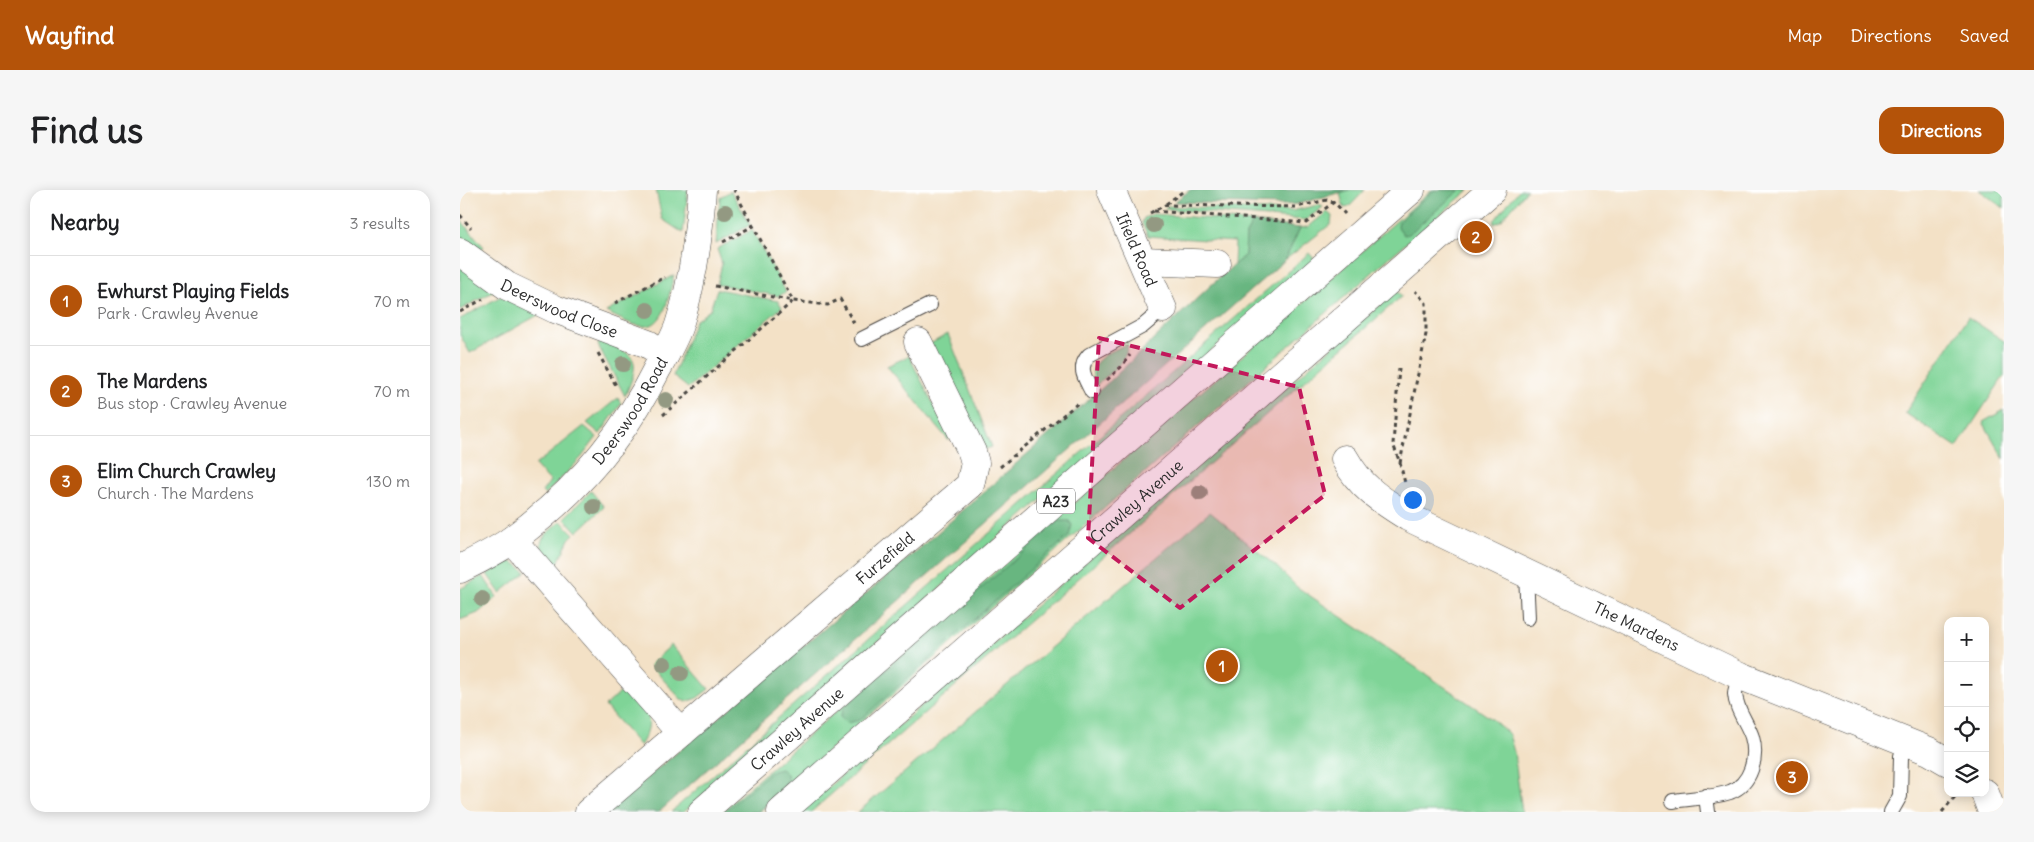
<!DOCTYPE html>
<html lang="en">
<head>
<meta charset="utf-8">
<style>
  body { margin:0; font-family:Delius,sans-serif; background:#f6f6f6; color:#202124 }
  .controls { position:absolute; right:15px; bottom:15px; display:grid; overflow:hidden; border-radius:10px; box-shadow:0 2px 12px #0003 }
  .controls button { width:45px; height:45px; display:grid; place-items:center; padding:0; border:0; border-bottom:1px solid #e0e0e0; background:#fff; color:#202124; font:25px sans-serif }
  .you { position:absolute; left:952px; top:309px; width:18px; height:18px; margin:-12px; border:4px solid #fff; border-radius:50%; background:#1a73e8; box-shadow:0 0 0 8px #1a73e833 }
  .badge { display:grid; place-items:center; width:32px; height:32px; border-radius:50%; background:#b45309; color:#fff; font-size:16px; font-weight:700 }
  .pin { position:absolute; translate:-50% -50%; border:2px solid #fff; box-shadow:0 1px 5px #0006 }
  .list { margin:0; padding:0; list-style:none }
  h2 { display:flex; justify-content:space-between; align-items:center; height:65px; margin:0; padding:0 20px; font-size:21px }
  h2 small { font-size:16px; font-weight:400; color:#757577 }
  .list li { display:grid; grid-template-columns:32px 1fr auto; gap:15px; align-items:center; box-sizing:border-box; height:90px; padding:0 20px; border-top:1px solid #e0e0e0 }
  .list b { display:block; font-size:19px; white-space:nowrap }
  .list p { margin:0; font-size:16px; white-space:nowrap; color:#757577 }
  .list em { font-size:16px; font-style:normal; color:#757577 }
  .icon { flex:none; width:28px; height:28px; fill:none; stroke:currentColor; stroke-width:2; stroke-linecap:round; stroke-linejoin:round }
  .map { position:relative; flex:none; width:1544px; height:622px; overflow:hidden; border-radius:15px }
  header { display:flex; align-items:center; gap:30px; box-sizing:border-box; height:70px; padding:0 25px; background:#b45309; color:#fff }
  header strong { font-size:24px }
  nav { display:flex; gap:28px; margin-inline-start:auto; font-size:18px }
  .intro { display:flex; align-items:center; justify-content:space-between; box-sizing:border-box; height:120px; padding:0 30px }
  h1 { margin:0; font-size:35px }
  .button { padding:12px 22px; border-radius:15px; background:#b45309; color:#fff; font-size:18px; font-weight:700 }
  main { display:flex; gap:30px; padding:0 30px }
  aside { flex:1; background:#fff; border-radius:15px; box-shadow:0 2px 12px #0003 }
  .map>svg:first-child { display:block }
  .green { fill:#7fd497; stroke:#558061 }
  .forest { fill:#67b680; stroke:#497056 }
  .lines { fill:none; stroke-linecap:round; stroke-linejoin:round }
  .lane-casing { stroke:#494642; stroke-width:16 }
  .street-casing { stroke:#494642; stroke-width:29 }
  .primary-casing { stroke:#494642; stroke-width:29 }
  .path { stroke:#494642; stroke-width:3; stroke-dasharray:4 4; stroke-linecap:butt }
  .lane { stroke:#fff; stroke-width:14 }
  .street { stroke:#fff; stroke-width:28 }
  .primary { stroke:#fff; stroke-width:28 }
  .tree { fill:#939982 }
  .marked { fill:#c2185b; fill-opacity:0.2; stroke:#c2185b; stroke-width:4; stroke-dasharray:10 6; stroke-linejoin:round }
  .labels { text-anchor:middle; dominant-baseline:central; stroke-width:5; stroke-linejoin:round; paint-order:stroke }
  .shield { fill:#fff; stroke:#6b6b6b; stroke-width:1 }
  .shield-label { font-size:15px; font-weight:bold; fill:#2b2b2b }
  .street-label { font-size:16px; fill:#2b2b2b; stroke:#fff }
</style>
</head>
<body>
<header>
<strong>Wayfind</strong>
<nav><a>Map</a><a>Directions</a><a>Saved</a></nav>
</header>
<div class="intro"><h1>Find us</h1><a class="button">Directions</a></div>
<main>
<aside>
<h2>Nearby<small>3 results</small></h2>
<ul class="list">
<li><span class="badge">1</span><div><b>Ewhurst Playing Fields</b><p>Park · Crawley Avenue</p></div><em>70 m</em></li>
<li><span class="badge">2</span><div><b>The Mardens</b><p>Bus stop · Crawley Avenue</p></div><em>70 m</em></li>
<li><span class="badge">3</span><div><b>Elim Church Crawley</b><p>Church · The Mardens</p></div><em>130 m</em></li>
</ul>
</aside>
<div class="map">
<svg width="1544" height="622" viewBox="0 0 1544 622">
  <rect width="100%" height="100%" fill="#fff"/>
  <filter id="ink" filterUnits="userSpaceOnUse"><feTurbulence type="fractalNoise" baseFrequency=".02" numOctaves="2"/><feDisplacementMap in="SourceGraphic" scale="10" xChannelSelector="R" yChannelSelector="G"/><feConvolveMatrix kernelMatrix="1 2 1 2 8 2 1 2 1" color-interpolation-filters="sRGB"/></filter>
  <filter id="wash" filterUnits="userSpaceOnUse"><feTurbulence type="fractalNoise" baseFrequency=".0096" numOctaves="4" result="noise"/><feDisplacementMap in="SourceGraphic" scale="20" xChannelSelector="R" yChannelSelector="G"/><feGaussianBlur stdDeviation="1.12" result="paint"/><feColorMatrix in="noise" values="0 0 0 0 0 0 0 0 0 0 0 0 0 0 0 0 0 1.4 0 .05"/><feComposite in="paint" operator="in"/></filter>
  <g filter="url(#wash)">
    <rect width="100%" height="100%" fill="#f3e1c6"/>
    <!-- green -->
    <g class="green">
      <path d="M196,0H228L223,43L202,29Z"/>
      <path d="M889,0H905L889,17L884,18L880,3Z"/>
      <path d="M972,0H1009L931,66L299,622H261Z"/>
      <path d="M1059,0H1067L1041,31L1034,34V31Z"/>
      <path d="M1519,0H1544V18Z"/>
      <path d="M271,1L290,35L256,54L260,7Z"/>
      <path d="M858,15L863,17L846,30L704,19L707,16L832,21Z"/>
      <path d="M867,22L872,26L871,34L825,70L840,38L848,37Z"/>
      <path d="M693,24L793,32L786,44L785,65L774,75L775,52L688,46L682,33L684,28Z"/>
      <path d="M0,29L24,57L18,63L0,47Z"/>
      <path d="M292,40L326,102L318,106L257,94L262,74L257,59Z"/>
      <path d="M849,63L855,70L224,622H211Z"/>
      <path d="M0,74L34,101L0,120Z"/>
      <path d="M214,85C209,102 206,139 182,136C170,135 157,127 146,122Z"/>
      <path d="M257,99L318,111L322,117L228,198L213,186L235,131L250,120Z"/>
      <path d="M936,101L942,106L351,622H340Z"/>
      <path d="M41,106L80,124L10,163L0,145V129Z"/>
      <path d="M1508,127L1544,151V186L1497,257L1445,223Z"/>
      <path d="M488,144L532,257L520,261L470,154Z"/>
      <path d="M140,150C177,165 182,168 165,206L138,155Z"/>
      <path d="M668,153C667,173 650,183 636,195C623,171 650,163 668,153Z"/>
      <path d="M449,166L489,245V251L427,176Z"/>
      <path d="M158,208L161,214L140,244L127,233Z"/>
      <path d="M1544,220V269L1523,232Z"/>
      <path d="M124,236L137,247L121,268L85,305L82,302L90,291L75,275Z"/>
      <path d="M131,301L144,317L117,342L104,328Z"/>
      <path d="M750,322L817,377L837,397L1032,529L1049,544L1054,562L1062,622H398Z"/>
      <path d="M101,331L114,344L109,349L96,377C74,352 77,352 101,331Z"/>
      <path d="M48,372H53L66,382L40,403L27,384Z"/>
      <path d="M23,386L37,407L18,423L0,430V399Z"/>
      <path d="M211,455L249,499L237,508L226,512L221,509L190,475Z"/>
      <path d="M168,496C185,518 198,528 180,556L145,516Z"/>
    </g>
    <!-- forest -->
    <g class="forest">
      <path d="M730,0H889L838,14L824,15L714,12Z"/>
      <path d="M974,0H1000L949,44L944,45L938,37L939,31Z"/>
      <path d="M793,32L840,38L825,70L199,622H146L459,359L651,190L749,97L785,65L786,44Z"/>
      <path d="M599,331H609L612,335L609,346L400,530L387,533L380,527L384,517Z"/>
      <path d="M321,579L328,585L324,599L297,622H264L310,582Z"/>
    </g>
  </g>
  <g filter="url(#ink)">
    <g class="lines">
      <defs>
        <g id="lane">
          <path d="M402,149L470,115"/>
          <path d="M632,202C625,188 617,178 629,165L683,136L703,119"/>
          <path d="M1066,384L1068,428"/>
          <path d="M1246,606L1248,622"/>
          <path d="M1213,611C1231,608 1252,608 1270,602C1291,594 1298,568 1292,547C1287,532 1276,520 1275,504C1275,498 1278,492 1281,486"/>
          <path d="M1431,622L1440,606L1441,566L1447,553"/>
        </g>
        <g id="street">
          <path id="s1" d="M651,0L703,119"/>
          <path id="s2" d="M0,62L47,96L95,119L188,154L205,165"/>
          <path d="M683,71L757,74"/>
          <path id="s3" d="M885,269C901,298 921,310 948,327L1281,486L1469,561L1488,572"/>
          <path d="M52,350L221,543"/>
          <path id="s4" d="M0,379C18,370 37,361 53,349C114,304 164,246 197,179C205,165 214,150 219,135C233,92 239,45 242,0"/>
          <path d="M1525,603L1532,622"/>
          <path id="s5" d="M129,622L510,295L515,273L512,262L458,152"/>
        </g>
        <g id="primary">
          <path id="s6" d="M242,622L951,0"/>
          <path id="s7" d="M321,622L1032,0"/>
        </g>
      </defs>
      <!-- lane casing -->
      <use href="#lane" class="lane-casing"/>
      <!-- street casing -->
      <use href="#street" class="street-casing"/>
      <!-- primary casing -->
      <use href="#primary" class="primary-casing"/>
      <!-- path -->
      <g class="path">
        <path d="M706,14L725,0"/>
        <path d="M694,21L846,33L874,12"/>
        <path d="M690,23L705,15L837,17L867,10L874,12L885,24"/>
        <path d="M0,25L11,38"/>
        <path d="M263,52L293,36"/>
        <path d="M255,96L333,111L368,115L380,109L394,133"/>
        <path d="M155,113L205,87"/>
        <path d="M0,122L23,109"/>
        <path d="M138,163L157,197"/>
        <path d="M939,178L933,254L940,273L945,293"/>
        <path d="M647,190L662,176L670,165"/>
        <path d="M203,225L333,111L274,0"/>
        <path d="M940,273L966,144V113L955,101"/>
        <path d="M540,277L618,213"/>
        <path d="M1482,622L1498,603"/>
      </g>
      <!-- lane -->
      <use href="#lane" class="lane"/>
      <!-- street -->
      <use href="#street" class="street"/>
      <!-- primary -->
      <use href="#primary" class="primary"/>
    </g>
    <!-- trees -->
    <g class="tree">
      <circle cx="265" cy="22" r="8"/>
      <circle cx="694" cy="35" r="8"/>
      <circle cx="187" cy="120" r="8"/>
      <circle cx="163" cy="174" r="8"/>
      <circle cx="206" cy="210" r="8"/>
      <circle cx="740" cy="303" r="8"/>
      <circle cx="134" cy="317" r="8"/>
      <circle cx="22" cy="409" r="8"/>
      <circle cx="204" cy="474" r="8"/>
      <circle cx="221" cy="483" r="8"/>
    </g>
  </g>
  <!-- marked area -->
  <path class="marked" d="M639,148L839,197L865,305L720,418L628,348Z"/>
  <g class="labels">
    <!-- shield labels -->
    <rect class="shield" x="577" y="298.5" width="38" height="25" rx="4"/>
    <g class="shield-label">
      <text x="596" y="311">A23</text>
    </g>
    <!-- street labels -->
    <g class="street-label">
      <text stroke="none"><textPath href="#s1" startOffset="65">Ifield Road</textPath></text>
      <text stroke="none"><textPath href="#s2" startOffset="115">Deerswood Close</textPath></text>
      <text stroke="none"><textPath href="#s4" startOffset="236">Deerswood Road</textPath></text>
      <text stroke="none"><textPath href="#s7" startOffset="472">Crawley Avenue</textPath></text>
      <text stroke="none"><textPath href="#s5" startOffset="390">Furzefield</textPath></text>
      <text stroke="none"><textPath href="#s3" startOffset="340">The Mardens</textPath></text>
      <text stroke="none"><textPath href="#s6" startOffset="126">Crawley Avenue</textPath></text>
    </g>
  </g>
</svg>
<div class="controls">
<button>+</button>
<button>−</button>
<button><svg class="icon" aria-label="locate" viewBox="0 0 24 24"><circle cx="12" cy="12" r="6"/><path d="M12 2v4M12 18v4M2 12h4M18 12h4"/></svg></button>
<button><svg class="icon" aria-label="layers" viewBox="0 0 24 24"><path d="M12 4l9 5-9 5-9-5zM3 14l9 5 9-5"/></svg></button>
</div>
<div class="you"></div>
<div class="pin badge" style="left:762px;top:476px">1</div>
<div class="pin badge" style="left:1016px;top:47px">2</div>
<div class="pin badge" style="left:1332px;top:587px">3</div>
</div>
</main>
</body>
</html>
